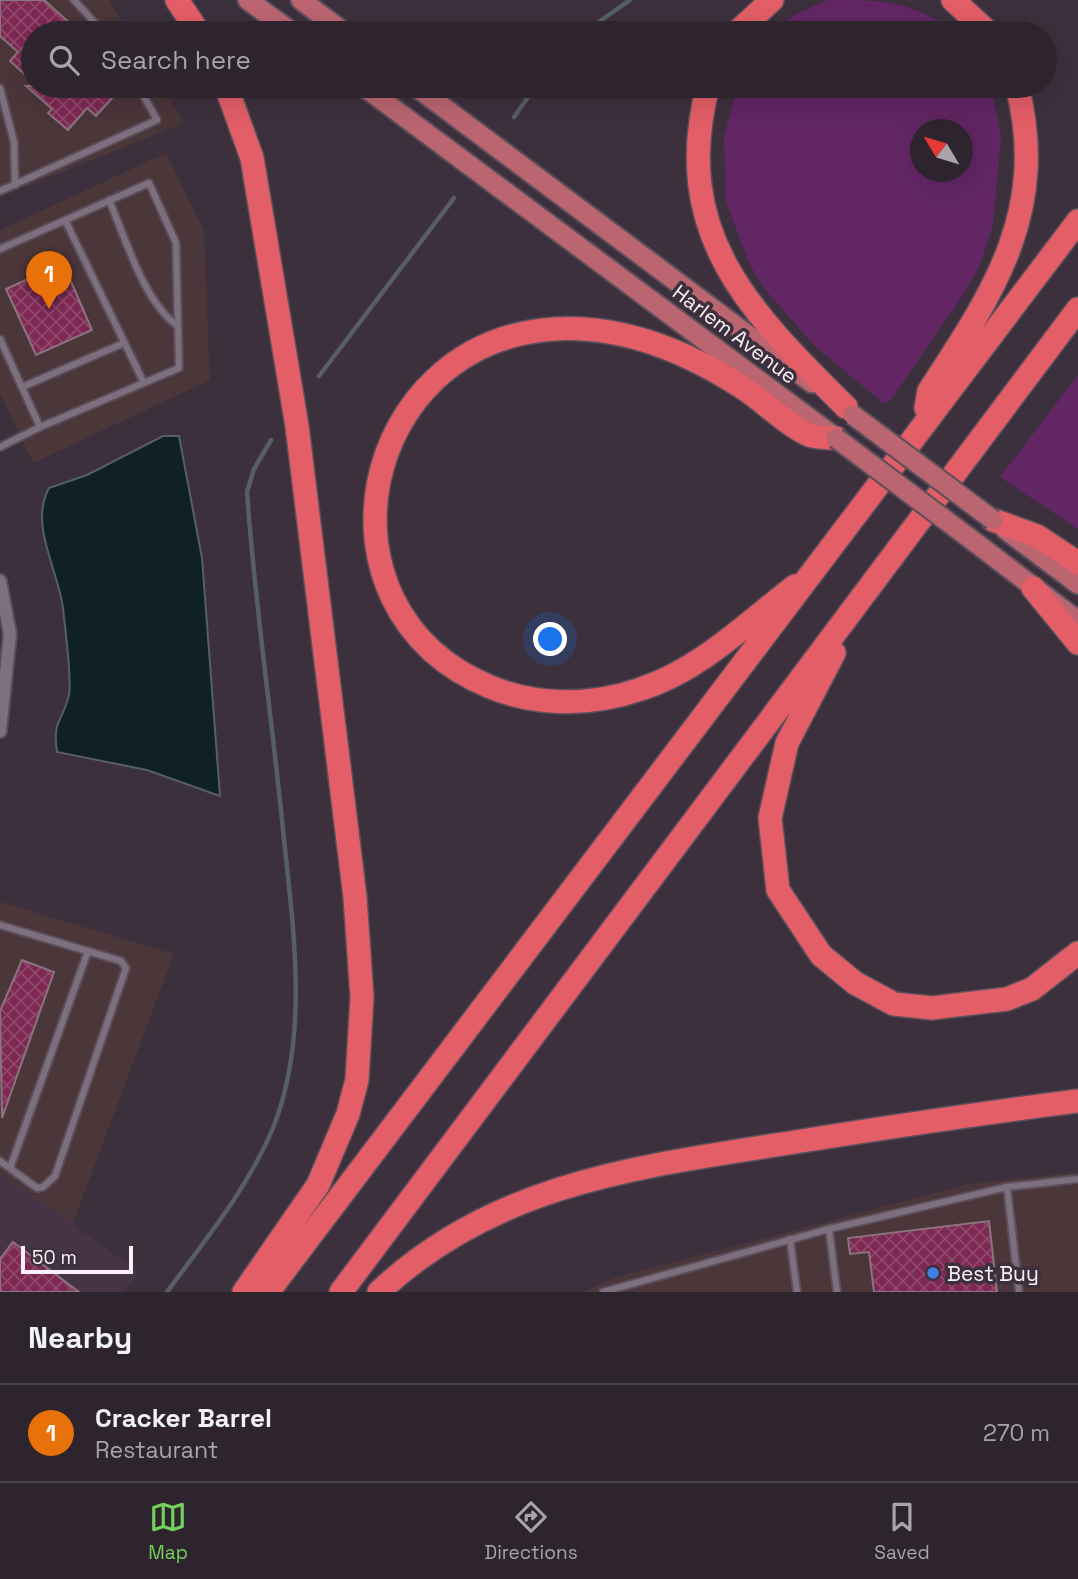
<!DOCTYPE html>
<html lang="en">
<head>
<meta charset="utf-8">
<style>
  body { margin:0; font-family:"Space Grotesk",sans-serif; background:#3a303a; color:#f1f3f6 }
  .compass { position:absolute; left:910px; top:119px; width:63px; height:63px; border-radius:50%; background:#2e242e; box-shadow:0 7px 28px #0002; rotate:308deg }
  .scale { position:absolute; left:21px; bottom:18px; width:112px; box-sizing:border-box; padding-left:7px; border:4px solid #f9f0f9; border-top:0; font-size:19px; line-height:24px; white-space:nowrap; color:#f9f0f9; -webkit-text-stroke:5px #3d303d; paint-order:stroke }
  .you { position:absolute; left:551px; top:640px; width:24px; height:24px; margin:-18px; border:5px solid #fff; border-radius:50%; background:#1a73e8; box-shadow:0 0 0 10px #1a73e833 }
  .badge { display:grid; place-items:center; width:46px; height:46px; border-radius:50%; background:#74d25c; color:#fff; font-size:23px; font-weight:700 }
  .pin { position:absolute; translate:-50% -58px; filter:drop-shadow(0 2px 4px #0008) }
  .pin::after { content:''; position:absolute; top:37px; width:24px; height:21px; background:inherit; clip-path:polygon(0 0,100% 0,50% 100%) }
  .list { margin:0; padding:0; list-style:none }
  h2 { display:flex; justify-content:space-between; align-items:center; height:91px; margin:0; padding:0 28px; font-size:30px }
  h2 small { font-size:23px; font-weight:400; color:#a7a4aa }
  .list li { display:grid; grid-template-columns:46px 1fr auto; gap:21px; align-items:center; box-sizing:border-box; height:98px; padding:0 28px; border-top:2px solid #49414a }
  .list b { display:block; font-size:26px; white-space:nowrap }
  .list p { margin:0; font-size:23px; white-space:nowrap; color:#a7a4aa }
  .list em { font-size:23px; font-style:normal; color:#a7a4aa }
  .icon { flex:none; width:38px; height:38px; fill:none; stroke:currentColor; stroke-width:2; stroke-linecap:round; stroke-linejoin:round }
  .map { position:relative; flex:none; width:1078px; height:1292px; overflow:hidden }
  .search { position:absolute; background:#2e242e; box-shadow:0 7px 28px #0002; left:21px; right:21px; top:21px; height:77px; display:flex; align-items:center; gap:18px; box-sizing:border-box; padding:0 24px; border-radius:38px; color:#a7a4aa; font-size:26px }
  .sheet { height:189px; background:#2e242e }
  nav { display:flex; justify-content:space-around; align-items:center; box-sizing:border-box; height:98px; border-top:2px solid #49414a; background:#2e242e; font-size:19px; color:#a7a4aa }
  nav a { display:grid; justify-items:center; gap:4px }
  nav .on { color:#74d25c }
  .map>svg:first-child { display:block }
  .commercial { fill:#4b363a }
  .built { fill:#463346 }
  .grass { fill:#622665; fill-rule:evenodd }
  .water { fill:#0f2125; stroke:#555f65; stroke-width:2 }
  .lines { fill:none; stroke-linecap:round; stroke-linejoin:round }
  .stream { stroke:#555f65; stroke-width:4.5 }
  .building { fill:url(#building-cross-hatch); stroke:#8a747d; stroke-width:2 }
  .service-casing { stroke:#5b4f5b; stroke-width:10 }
  .minor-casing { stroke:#5b4f5b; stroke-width:16 }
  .primary-casing { stroke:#5b4f5b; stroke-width:23 }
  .motorway-casing { stroke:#5b4f5b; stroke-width:26 }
  .service { stroke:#7e6f7f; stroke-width:6 }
  .minor { stroke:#7e6f7f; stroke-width:12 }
  .primary { stroke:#bb6571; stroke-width:19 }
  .motorway { stroke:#e35e67; stroke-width:23 }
  .primary-bridge-casing { stroke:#5b4f5b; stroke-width:23; stroke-linecap:butt }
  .primary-bridge { stroke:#bb6571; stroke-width:19 }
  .shop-dot { fill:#3f7fe0; stroke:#3d303d; stroke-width:2.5 }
  .labels { text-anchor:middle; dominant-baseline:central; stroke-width:7; stroke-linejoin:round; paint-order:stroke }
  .street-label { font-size:21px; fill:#f9f0f9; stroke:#3d303d }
  .poi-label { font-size:21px; fill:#f9f0f9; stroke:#3d303d; text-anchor:start }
</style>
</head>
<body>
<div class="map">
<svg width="1078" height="1292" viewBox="0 0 1078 1292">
  <defs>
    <pattern id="building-cross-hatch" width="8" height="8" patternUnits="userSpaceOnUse" patternTransform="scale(1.75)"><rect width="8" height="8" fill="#7e2854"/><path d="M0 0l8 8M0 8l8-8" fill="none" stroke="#91486d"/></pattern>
  </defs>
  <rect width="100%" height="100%" fill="#3d303d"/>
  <!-- commercial -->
  <g class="commercial">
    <path d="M0,0H109L129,33H33V86H161L184,123L0,197Z"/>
    <path d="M166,153L204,231L210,380L33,463L0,393V230Z"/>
    <path d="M0,902L174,954L72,1226L0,1172Z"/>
    <path d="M1078,1172V1292H583L614,1278L969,1184Z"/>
  </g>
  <!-- built -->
  <path class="built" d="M0,1172L139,1272L124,1292H0Z"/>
  <!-- grass -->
  <g class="grass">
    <path d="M828,0C882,0 912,0 955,33H772L794,15Z"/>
    <path d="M737,86H991L1001,137L993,225L979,267L963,295L890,401L883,403L817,348L766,291L750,265L726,202L724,137ZM920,130H962V172H920Z"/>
    <path d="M1078,375V529L1000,477Z"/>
  </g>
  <!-- water -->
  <path class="water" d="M163,436H179L202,558L220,796L147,770L57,752C52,719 63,722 69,695C72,678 65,628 63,608C58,569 29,525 49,488L87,475Z"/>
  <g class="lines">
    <!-- stream -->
    <g class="stream">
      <path d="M583,33L630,0"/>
      <path d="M514,117L536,86"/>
      <path d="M319,376L454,198"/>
      <path d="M167,1292C205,1240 248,1188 273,1128C309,1038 294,933 284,840C273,724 255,608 247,492L254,469L271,440"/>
    </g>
  </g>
  <!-- building -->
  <g class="building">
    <path d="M0,0H44L81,33H33V82L10,61L18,52L0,36Z"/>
    <path d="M26,86H123L96,116L87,108L68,130L48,113L52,109Z"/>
    <path d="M63,263L92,330L36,355L6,289Z"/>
    <path d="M22,960L54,972L2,1118L0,1011Z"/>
    <path d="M989,1221L997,1292H874L869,1252L850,1254L848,1238Z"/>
    <path d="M13,1242L79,1292H0V1259Z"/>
  </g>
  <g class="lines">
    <defs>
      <g id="service">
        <path d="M74,0L104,33"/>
        <path d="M0,88L14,142L15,185"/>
        <path d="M0,191L157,120L138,86"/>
        <path d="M109,200C126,239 144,303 178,326"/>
        <path d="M65,220L144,383"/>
        <path d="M0,249L149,183L176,243L179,368L40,427L0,447"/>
        <path d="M0,339L40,427"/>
        <path d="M22,387L124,343"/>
        <path d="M0,925L121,961L126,968L55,1176L43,1187L37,1188L0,1161"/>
        <path d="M10,1168L88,951"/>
        <path d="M1007,1187L1019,1292"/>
        <path d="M829,1229L837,1292"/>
        <path d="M790,1239L797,1292"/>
        <path d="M603,1292L829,1229L1007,1187L1078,1179"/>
      </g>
      <path id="minor" d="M0,581L10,634L0,731"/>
      <g id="primary">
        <path d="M248,0L293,33"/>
        <path d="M301,0L345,33"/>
        <path d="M363,86L836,438"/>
        <path d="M415,86L812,383"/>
        <path d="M1006,530L1078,584"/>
        <path d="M976,543L1078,621"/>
      </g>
      <g id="motorway">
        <path d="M177,0L199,33"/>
        <path d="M953,0L989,33"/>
        <path d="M736,33L772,0"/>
        <path d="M226,86L252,158L297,426L355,897L362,997L357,1080L348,1114L318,1185L244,1292"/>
        <path d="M708,86C670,233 749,311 846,407"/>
        <path d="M926,408L929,391C994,292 1049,210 1017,86"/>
        <path d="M993,520L1037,536L1078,563"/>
        <path d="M795,586C747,623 700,670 641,689C592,706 537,707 488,686C304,608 358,341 555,329C624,325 690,353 746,390C764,402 793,430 812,436C819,438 828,438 836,438"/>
        <path d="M1033,588L1078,643"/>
        <path d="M834,653L787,743L770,818L778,890L821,955L855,983L894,1004L932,1008L1007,999L1032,989L1078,953"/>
        <path d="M268,1292L1078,221"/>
        <path d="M341,1292L1078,309"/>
        <path d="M379,1292C495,1182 644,1166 795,1142C889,1127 983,1113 1078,1101"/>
      </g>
    </defs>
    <!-- service casing -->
    <use href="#service" class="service-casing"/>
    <!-- minor casing -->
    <use href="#minor" class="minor-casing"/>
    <!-- primary casing -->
    <use href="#primary" class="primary-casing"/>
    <!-- motorway casing -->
    <use href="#motorway" class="motorway-casing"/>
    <!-- service -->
    <use href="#service" class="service"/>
    <!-- minor -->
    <use href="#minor" class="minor"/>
    <!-- primary -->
    <use href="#primary" class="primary"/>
    <!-- motorway -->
    <use href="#motorway" class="motorway"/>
    <defs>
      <g id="primary-bridge">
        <path d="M853,415L993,520"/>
        <path d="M836,438L976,543"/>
      </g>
    </defs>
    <!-- primary-bridge casing -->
    <use href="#primary-bridge" class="primary-bridge-casing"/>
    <!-- primary-bridge -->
    <use href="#primary-bridge" class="primary-bridge"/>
  </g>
  <!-- markers -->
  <circle class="shop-dot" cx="933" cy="1273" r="7"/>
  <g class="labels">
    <!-- street labels -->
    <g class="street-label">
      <text transform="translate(735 334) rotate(37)">Harlem Avenue</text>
    </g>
    <!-- poi labels -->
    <g class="poi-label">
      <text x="947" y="1273">Best Buy</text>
    </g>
  </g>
</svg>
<svg class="compass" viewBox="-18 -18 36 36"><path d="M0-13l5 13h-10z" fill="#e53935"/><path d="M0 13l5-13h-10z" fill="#a7a4aa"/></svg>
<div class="scale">50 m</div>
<div class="you"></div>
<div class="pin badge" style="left:49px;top:309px;background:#e8710a">1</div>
<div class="search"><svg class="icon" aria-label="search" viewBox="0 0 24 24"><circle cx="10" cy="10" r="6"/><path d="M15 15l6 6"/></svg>Search here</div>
</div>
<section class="sheet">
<h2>Nearby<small></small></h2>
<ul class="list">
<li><span class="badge" style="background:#e8710a">1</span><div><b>Cracker Barrel</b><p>Restaurant</p></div><em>270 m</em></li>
</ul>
</section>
<nav>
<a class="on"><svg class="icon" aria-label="map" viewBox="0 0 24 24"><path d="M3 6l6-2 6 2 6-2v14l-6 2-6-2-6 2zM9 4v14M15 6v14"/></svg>Map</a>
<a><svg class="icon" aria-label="directions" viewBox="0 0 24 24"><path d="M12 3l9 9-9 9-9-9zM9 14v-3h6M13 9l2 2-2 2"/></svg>Directions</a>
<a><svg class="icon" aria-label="saved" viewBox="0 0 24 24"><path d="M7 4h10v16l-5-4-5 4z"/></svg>Saved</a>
</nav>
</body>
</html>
